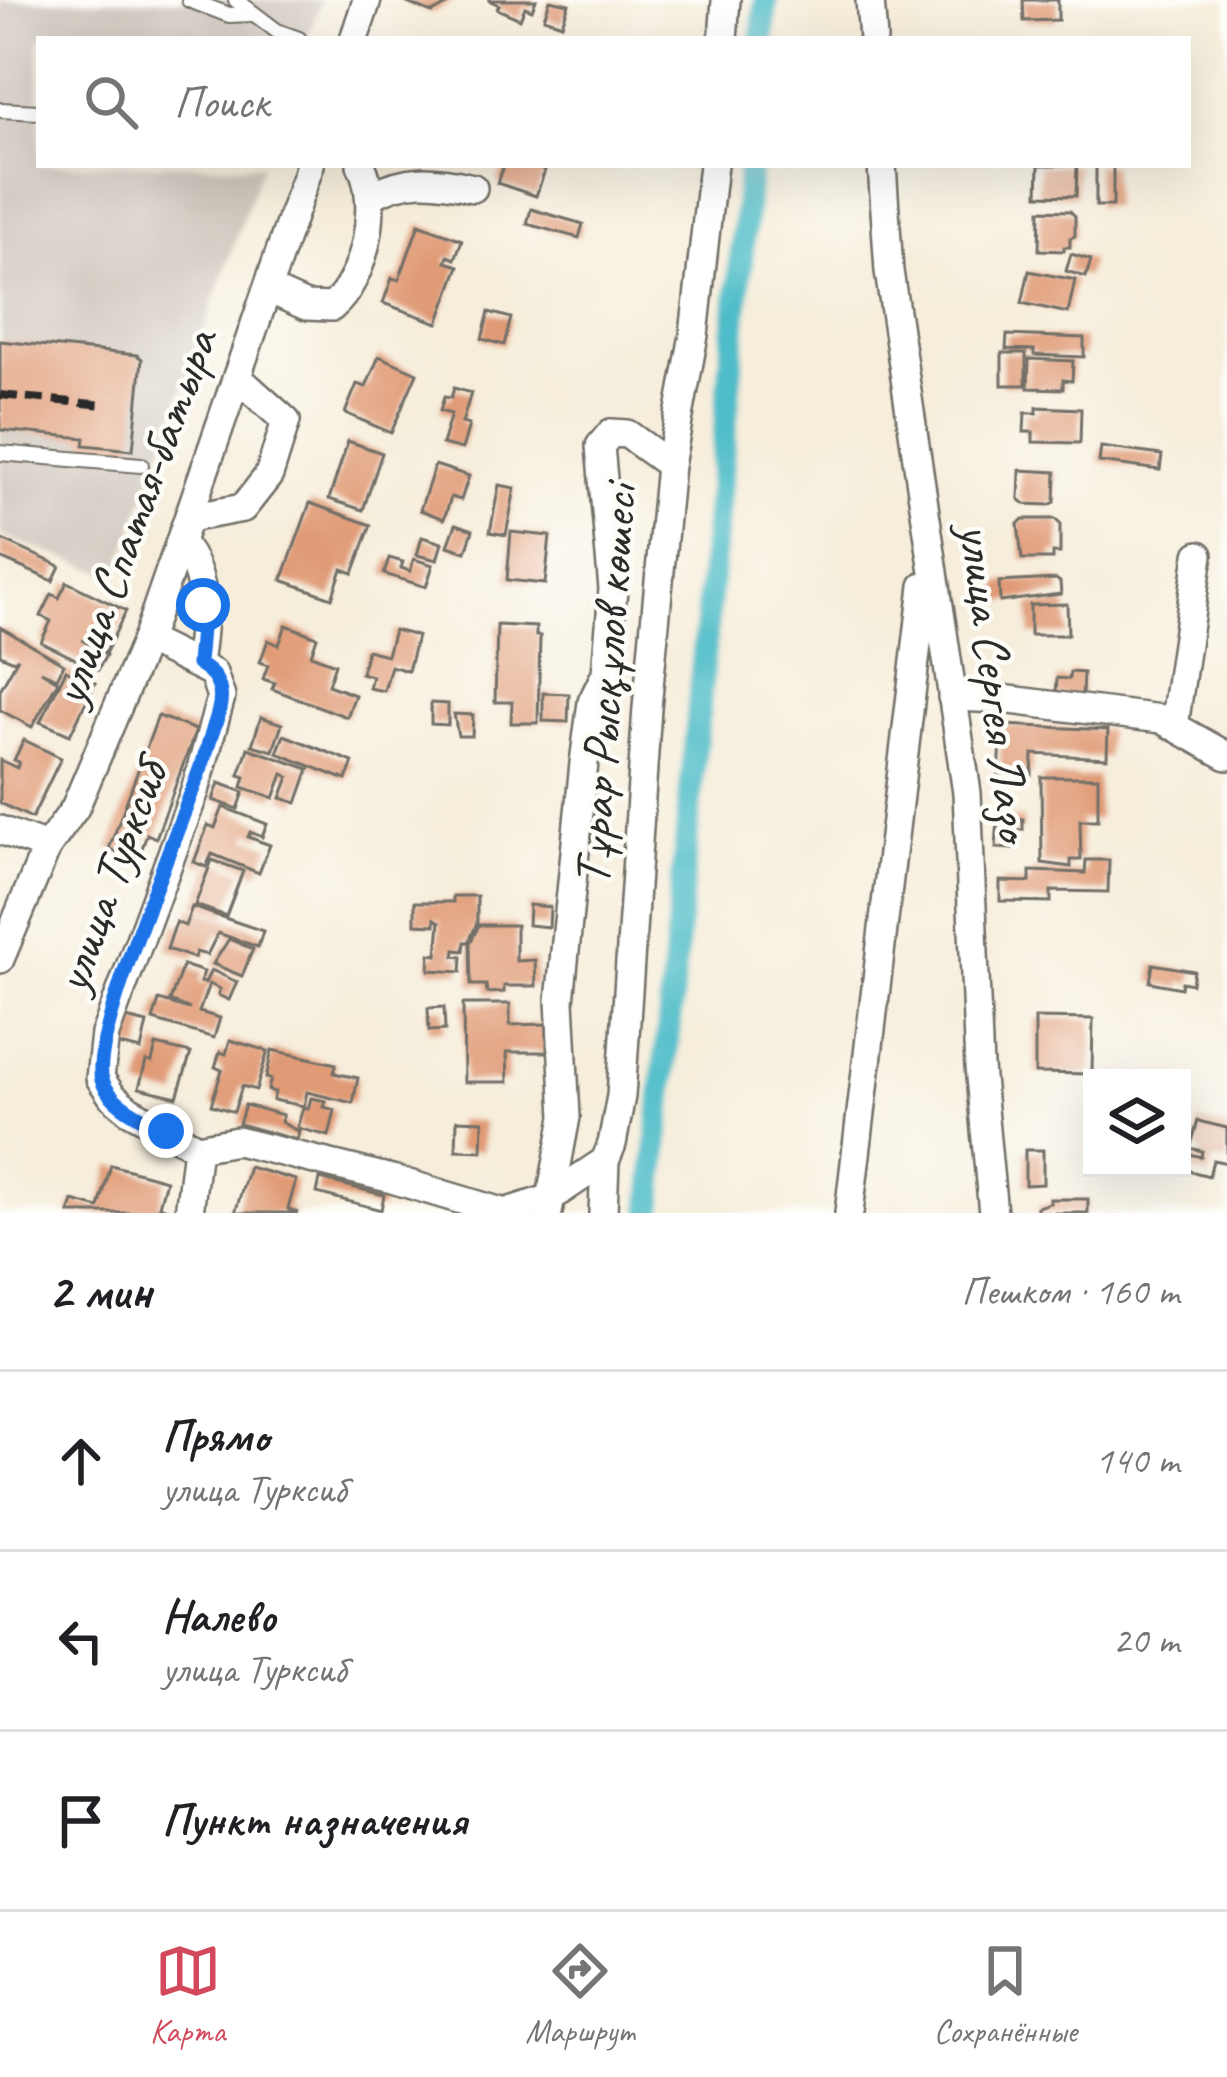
<!DOCTYPE html>
<html lang="ru">
<head>
<meta charset="utf-8">
<style>
  body { margin:0; font-family:Caveat,sans-serif; background:#f6f6f6; color:#202124 }
  .controls { position:absolute; right:36px; bottom:36px; display:grid; overflow:hidden; border-radius:0px; box-shadow:0 12px 48px #0002 }
  .controls button { width:108px; height:108px; display:grid; place-items:center; padding:0; border:0; border-bottom:3px solid #e0e0e0; background:#fff; color:#202124; font:60px sans-serif }
  .stop { position:absolute; width:36px; height:36px; margin:-27px; border:9px solid #1a73e8; border-radius:50%; background:#fff }
  .stop.end { background:#1a73e8; border-color:#fff; box-shadow:0 3px 12px #0008 }
  .list { margin:0; padding:0; list-style:none }
  h2 { display:flex; justify-content:space-between; align-items:center; height:156px; margin:0; padding:0 48px; font-size:51px }
  h2 small { font-size:39px; font-weight:400; color:#757577 }
  .list li { display:grid; grid-template-columns:78px 1fr auto; gap:36px; align-items:center; box-sizing:border-box; height:180px; padding:0 48px; border-top:3px solid #e0e0e0 }
  .list b { display:block; font-size:45px; white-space:nowrap }
  .list p { margin:0; font-size:39px; white-space:nowrap; color:#757577 }
  .list em { font-size:39px; font-style:normal; color:#757577 }
  .icon { flex:none; width:66px; height:66px; fill:none; stroke:currentColor; stroke-width:2; stroke-linecap:round; stroke-linejoin:round }
  .map { position:relative; flex:none; width:1227px; height:1213px; overflow:hidden }
  .search { position:absolute; background:#fff; box-shadow:0 12px 48px #0002; left:36px; right:36px; top:36px; height:132px; display:flex; align-items:center; gap:30px; box-sizing:border-box; padding:0 42px; border-radius:0px; color:#757577; font-size:45px }
  .sheet { height:696px; background:#fff }
  nav { display:flex; justify-content:space-around; align-items:center; box-sizing:border-box; height:168px; border-top:3px solid #e0e0e0; background:#fff; font-size:33px; color:#757577 }
  nav a { display:grid; justify-items:center; gap:6px }
  nav .on { color:#d1495b }
  .map>svg:first-child { display:block }
  .industrial { fill:#ccc2b9 }
  .lines { fill:none; stroke-linecap:round; stroke-linejoin:round }
  .canal { stroke:#50bdc9; stroke-width:24 }
  .building { fill:#e09a74 }
  .lane-casing { stroke:#726f68; stroke-width:18 }
  .street-casing { stroke:#726f68; stroke-width:32 }
  .lane { stroke:#fff; stroke-width:14 }
  .street { stroke:#fff; stroke-width:27 }
  .rail { stroke:#2b2b2b; stroke-width:8; stroke-dasharray:18 9; stroke-linecap:butt }
  .route { stroke:#1a73e8; stroke-width:15 }
  .labels { text-anchor:middle; dominant-baseline:central; stroke-width:9; stroke-linejoin:round; paint-order:stroke }
  .street-label { font-size:51px; fill:#2b2b2b; stroke:#fdfcf7 }
</style>
</head>
<body>
<div class="map">
<svg width="1227" height="1213" viewBox="0 0 1227 1213">
  <rect width="100%" height="100%" fill="#fdfcf7"/>
  <filter id="ink" filterUnits="userSpaceOnUse"><feTurbulence type="fractalNoise" baseFrequency=".00833" numOctaves="2"/><feDisplacementMap in="SourceGraphic" scale="24" xChannelSelector="R" yChannelSelector="G"/><feConvolveMatrix kernelMatrix="1 2 1 2 8 2 1 2 1" color-interpolation-filters="sRGB"/></filter>
  <filter id="wash" filterUnits="userSpaceOnUse"><feTurbulence type="fractalNoise" baseFrequency=".004" numOctaves="4" result="noise"/><feDisplacementMap in="SourceGraphic" scale="48" xChannelSelector="R" yChannelSelector="G"/><feGaussianBlur stdDeviation="2.7" result="paint"/><feColorMatrix in="noise" values="0 0 0 0 0 0 0 0 0 0 0 0 0 0 0 0 0 1.4 0 .05"/><feComposite in="paint" operator="in"/></filter>
  <g filter="url(#wash)">
    <rect width="100%" height="100%" fill="#f6edda"/>
    <!-- industrial -->
    <path class="industrial" d="M0,0H321L307,39H39V165H262L116,577L0,535Z"/>
    <g class="lines">
      <!-- canal -->
      <g class="canal">
        <path d="M762,39L766,0"/>
        <path d="M651,1213L750,165"/>
      </g>
    </g>
    <g id="blocks">
      <!-- building -->
      <g class="building">
        <path d="M400,0H456L432,13Z"/>
        <path d="M488,0H536L532,10L525,7L520,19L497,9L499,5Z"/>
        <path d="M550,0L569,4L562,24L544,18Z"/>
        <path d="M1023,0H1058V20L1024,21Z"/>
        <path d="M504,165H530L545,170L536,196L497,183Z"/>
        <path d="M1039,165H1077L1076,196L1038,195Z"/>
        <rect x="1096" y="165" width="17" height="41"/>
        <path d="M531,209L583,224L579,238L527,224Z"/>
        <path d="M1040,210L1070,211L1075,216V236L1070,238V247H1064V251L1039,250Z"/>
        <path d="M419,224L462,240L455,259L448,256L446,262L459,266L438,323L383,303L392,278L399,280Z"/>
        <path d="M1071,254L1091,260L1086,277L1066,271Z"/>
        <path d="M1029,271L1075,280L1068,313L1022,303Z"/>
        <path d="M489,312L511,318L504,345L482,339Z"/>
        <path d="M1007,335L1084,338V357L1034,355V350L1006,349Z"/>
        <path d="M0,341L137,355L142,359L133,450L84,445L85,438L0,430Z"/>
        <rect x="1002" y="353" width="24" height="32"/>
        <path d="M379,356L417,373L391,433L345,413L357,384L366,387Z"/>
        <path d="M1029,359L1073,361L1072,381L1063,380V389L1028,388Z"/>
        <path d="M454,388L471,393L462,423L469,425L462,449L442,444L451,414L440,411L444,397L451,398Z"/>
        <path d="M1037,407L1081,409L1080,443L1033,442V432H1024L1025,413H1037Z"/>
        <path d="M348,441L382,453L363,510L329,499Z"/>
        <path d="M1101,447L1162,455L1160,470L1099,462Z"/>
        <path d="M435,465L469,476L461,500L451,497L444,519L420,510Z"/>
        <path d="M1020,470L1056,472L1055,502L1049,505L1025,504L1019,499Z"/>
        <path d="M499,485L515,488L506,535L490,532Z"/>
        <path d="M310,503L371,525L353,573L342,569L332,598L282,580Z"/>
        <path d="M1023,519H1055L1060,524V553H1053V559H1022L1018,524Z"/>
        <path d="M456,524L473,530L466,552L448,546Z"/>
        <path d="M511,532L550,536L545,584L507,580Z"/>
        <path d="M422,537L442,543L437,560L417,555Z"/>
        <path d="M0,539L60,566L53,581L0,558Z"/>
        <path d="M389,558L403,562L401,568L410,571L414,559L433,565L426,587L384,574Z"/>
        <path d="M1056,579L1060,582L1061,594L1000,602L999,582Z"/>
        <path d="M67,582L126,611L106,652L82,640L106,655L98,670L41,642L51,621L41,616L52,594L59,598Z"/>
        <path d="M1067,604L1068,635H1030V605Z"/>
        <path d="M286,625L317,637L311,655L335,664L328,685L355,695L347,717L272,689L275,683L263,679L268,665L260,662L268,640L279,645Z"/>
        <path d="M497,625L536,627V636H540L538,723H511L512,702H495Z"/>
        <path d="M0,627L64,664L57,678L41,671L58,681L32,727L0,710V690L18,658L14,661L0,655Z"/>
        <path d="M394,630L417,636L408,671L391,666L384,691L369,688L372,676L361,673L367,650L387,655Z"/>
        <path d="M66,670L95,683L70,735L40,722Z"/>
        <path d="M1070,672L1083,673L1082,697L1056,695L1057,678L1069,679Z"/>
        <path d="M543,693L569,694L568,722L543,721Z"/>
        <path d="M431,703L448,704V725L431,724Z"/>
        <path d="M454,714L473,715L472,736H458Z"/>
        <path d="M158,716L196,730L156,838L147,834L138,860L109,849Z"/>
        <path d="M261,717L282,724L273,751L252,745Z"/>
        <path d="M1002,725L1108,730L1107,758L1033,754L1032,775L999,773Z"/>
        <path d="M284,735L353,762L346,780L277,753Z"/>
        <path d="M24,740L61,758L32,818L0,803V760L17,768L19,762L14,760Z"/>
        <path d="M248,748L309,769L297,803L281,798L289,777L283,774L274,798L242,787L245,777L239,775Z"/>
        <path d="M1041,777H1098V820H1080L1081,860H1071V867L1042,863Z"/>
        <path d="M219,783L244,792L238,809L213,800Z"/>
        <path d="M223,807L267,824L262,837L250,832L248,837L270,845L259,873L212,854L206,867L194,862L208,825L215,828Z"/>
        <path d="M998,817L1023,819V830H1014L1012,849L996,848Z"/>
        <path d="M212,860L243,871L226,916L195,905Z"/>
        <path d="M1086,860H1109L1108,892L1051,891V902L1000,901V881L1030,882V871L1085,873Z"/>
        <path d="M453,896H477V923L469,942H465L464,951L455,950L454,956L462,957L461,972L429,970L430,954L437,955L440,922L435,919V925L415,924V902H453Z"/>
        <path d="M529,905L550,907L549,927L528,925Z"/>
        <path d="M192,907L263,931L258,947L218,933L207,955L196,952L194,958L167,949L176,922L185,926Z"/>
        <path d="M479,925H516V961L535,960L536,986H504V992L487,993L486,985H471L470,943Z"/>
        <path d="M229,939L253,949L242,976L213,964Z"/>
        <path d="M1153,964L1194,971L1192,984L1182,982L1181,988L1150,982Z"/>
        <path d="M183,965L204,972L200,982L205,983L211,970L237,982L229,1000L218,995L220,989L209,984L199,1012L220,1018L214,1038L153,1020L159,1000L190,1009L170,1001Z"/>
        <path d="M463,1004H510V1025L547,1024V1052H507L508,1082H464Z"/>
        <path d="M444,1007L445,1030L429,1031L428,1008Z"/>
        <path d="M121,1017L147,1023L141,1050L115,1044Z"/>
        <path d="M1035,1018L1093,1019L1092,1074L1035,1073Z"/>
        <path d="M230,1040L268,1051L256,1090L242,1086L234,1112L211,1105L222,1070L215,1067L220,1052L226,1054Z"/>
        <path d="M156,1045L191,1053L177,1097L139,1088L146,1061L152,1062Z"/>
        <path d="M272,1050L336,1064L334,1073L358,1078L353,1103L307,1092L304,1106L273,1100L275,1092L268,1090L271,1079L266,1078Z"/>
        <path d="M311,1098L326,1101L324,1107L335,1110L329,1136L297,1128L303,1107L308,1109Z"/>
        <path d="M245,1105L283,1115L281,1122L299,1132L297,1140L239,1124Z"/>
        <path d="M457,1120L483,1121L482,1151L456,1150Z"/>
        <path d="M1198,1121L1227,1128V1163L1213,1160L1209,1176L1182,1169V1152L1201,1157L1202,1151L1190,1148Z"/>
        <path d="M1025,1150H1043V1184L1025,1185Z"/>
        <path d="M111,1165L166,1180L159,1206L167,1209L166,1213H69L73,1201L99,1208Z"/>
        <path d="M249,1167L296,1180L288,1209L298,1213H235Z"/>
        <path d="M320,1179L384,1195L381,1210L317,1193Z"/>
        <path d="M1050,1199H1088V1213H1037V1207L1050,1203Z"/>
      </g>
    </g>
  </g>
  <g filter="url(#ink)">
    <use href="#blocks" fill-opacity="0" stroke="#726f68" stroke-width="3"/>
    <g class="lines">
      <defs>
        <g id="lane">
          <path d="M189,0L229,15L253,14"/>
          <path d="M236,0L277,31L299,39"/>
          <path d="M0,110L39,112"/>
          <path d="M0,453L141,465"/>
        </g>
        <g id="street">
          <path d="M870,0L873,39"/>
          <path d="M354,39L367,0"/>
          <path d="M723,39L726,0"/>
          <path d="M882,165L889,271L967,793L979,1067L993,1213"/>
          <path d="M371,196C406,176 435,179 473,188"/>
          <path d="M268,289L306,306L332,307C365,279 381,205 361,165"/>
          <path d="M189,518L243,508L269,475L286,421L237,377"/>
          <path d="M181,544C210,577 204,623 198,664"/>
          <path d="M146,640L213,673L221,697L195,791L105,1034L100,1078L112,1096L129,1110L197,1148"/>
          <path d="M952,697L1002,699L1161,719L1227,756"/>
          <path d="M1174,726L1199,555"/>
          <path d="M0,830L47,847"/>
          <path d="M0,959L47,847L75,808L146,640L310,165"/>
          <path d="M197,1148L237,1141L392,1179L505,1213"/>
          <path d="M189,1213L197,1148"/>
          <path d="M504,1213L548,1199L605,1161"/>
          <path d="M548,1213L566,1117L560,1001L584,763L592,702L606,673L613,589L600,446L611,433L627,434L670,465"/>
          <path d="M603,1213L605,1161L612,1144L621,1096L647,708L670,465L694,335L713,165"/>
          <path d="M849,1213L924,586"/>
        </g>
      </defs>
      <!-- lane casing -->
      <use href="#lane" class="lane-casing"/>
      <!-- street casing -->
      <use href="#street" class="street-casing"/>
      <!-- lane -->
      <use href="#lane" class="lane"/>
      <!-- street -->
      <use href="#street" class="street"/>
      <!-- rail -->
      <path class="rail" d="M0,395L103,405"/>
    </g>
  </g>
  <g class="lines" filter="url(#ink)">
    <!-- route -->
    <path class="route" d="M166,1131C145,1119 110,1105 102,1080C88,1038 191,804 208,746C212,730 223,707 220,692C217,677 210,672 198,664L203,605"/>
  </g>
  <g class="labels">
    <!-- street labels -->
    <g class="street-label">
      <text transform="translate(134 517) rotate(-70)">улица Спатая-батыра</text>
      <text transform="translate(996 682) rotate(83)">улица Сергея Лазо</text>
      <text transform="translate(605 685) rotate(-86)">Тұрар Рысқұлов көшесі</text>
      <text transform="translate(110 877) rotate(-70)">улица Турксиб</text>
    </g>
  </g>
</svg>
<div class="controls">
<button><svg class="icon" aria-label="layers" viewBox="0 0 24 24"><path d="M12 4l9 5-9 5-9-5zM3 14l9 5 9-5"/></svg></button>
</div>
<div class="stop" style="left:203px;top:605px"></div>
<div class="stop end" style="left:166px;top:1131px"></div>
<div class="search"><svg class="icon" aria-label="search" viewBox="0 0 24 24"><circle cx="10" cy="10" r="6"/><path d="M15 15l6 6"/></svg>Поиск</div>
</div>
<section class="sheet">
<h2>2 мин<small>Пешком · 160 m</small></h2>
<ul class="list">
<li><svg class="icon" aria-label="ahead" viewBox="0 0 24 24"><path d="M12 20V5M6 11l6-6 6 6"/></svg><div><b>Прямо</b><p>улица Турксиб</p></div><em>140 m</em></li>
<li><svg class="icon" aria-label="left" viewBox="0 0 24 24"><path d="M17 20v-9H6M10 6l-5 5 5 5"/></svg><div><b>Налево</b><p>улица Турксиб</p></div><em>20 m</em></li>
<li><svg class="icon" aria-label="arrive" viewBox="0 0 24 24"><path d="M6 21V4h12l-3 4 3 4H6"/></svg><div><b>Пункт назначения</b></div></li>
</ul>
</section>
<nav>
<a class="on"><svg class="icon" aria-label="map" viewBox="0 0 24 24"><path d="M3 6l6-2 6 2 6-2v14l-6 2-6-2-6 2zM9 4v14M15 6v14"/></svg>Карта</a>
<a><svg class="icon" aria-label="directions" viewBox="0 0 24 24"><path d="M12 3l9 9-9 9-9-9zM9 14v-3h6M13 9l2 2-2 2"/></svg>Маршрут</a>
<a><svg class="icon" aria-label="saved" viewBox="0 0 24 24"><path d="M7 4h10v16l-5-4-5 4z"/></svg>Сохранённые</a>
</nav>
</body>
</html>
